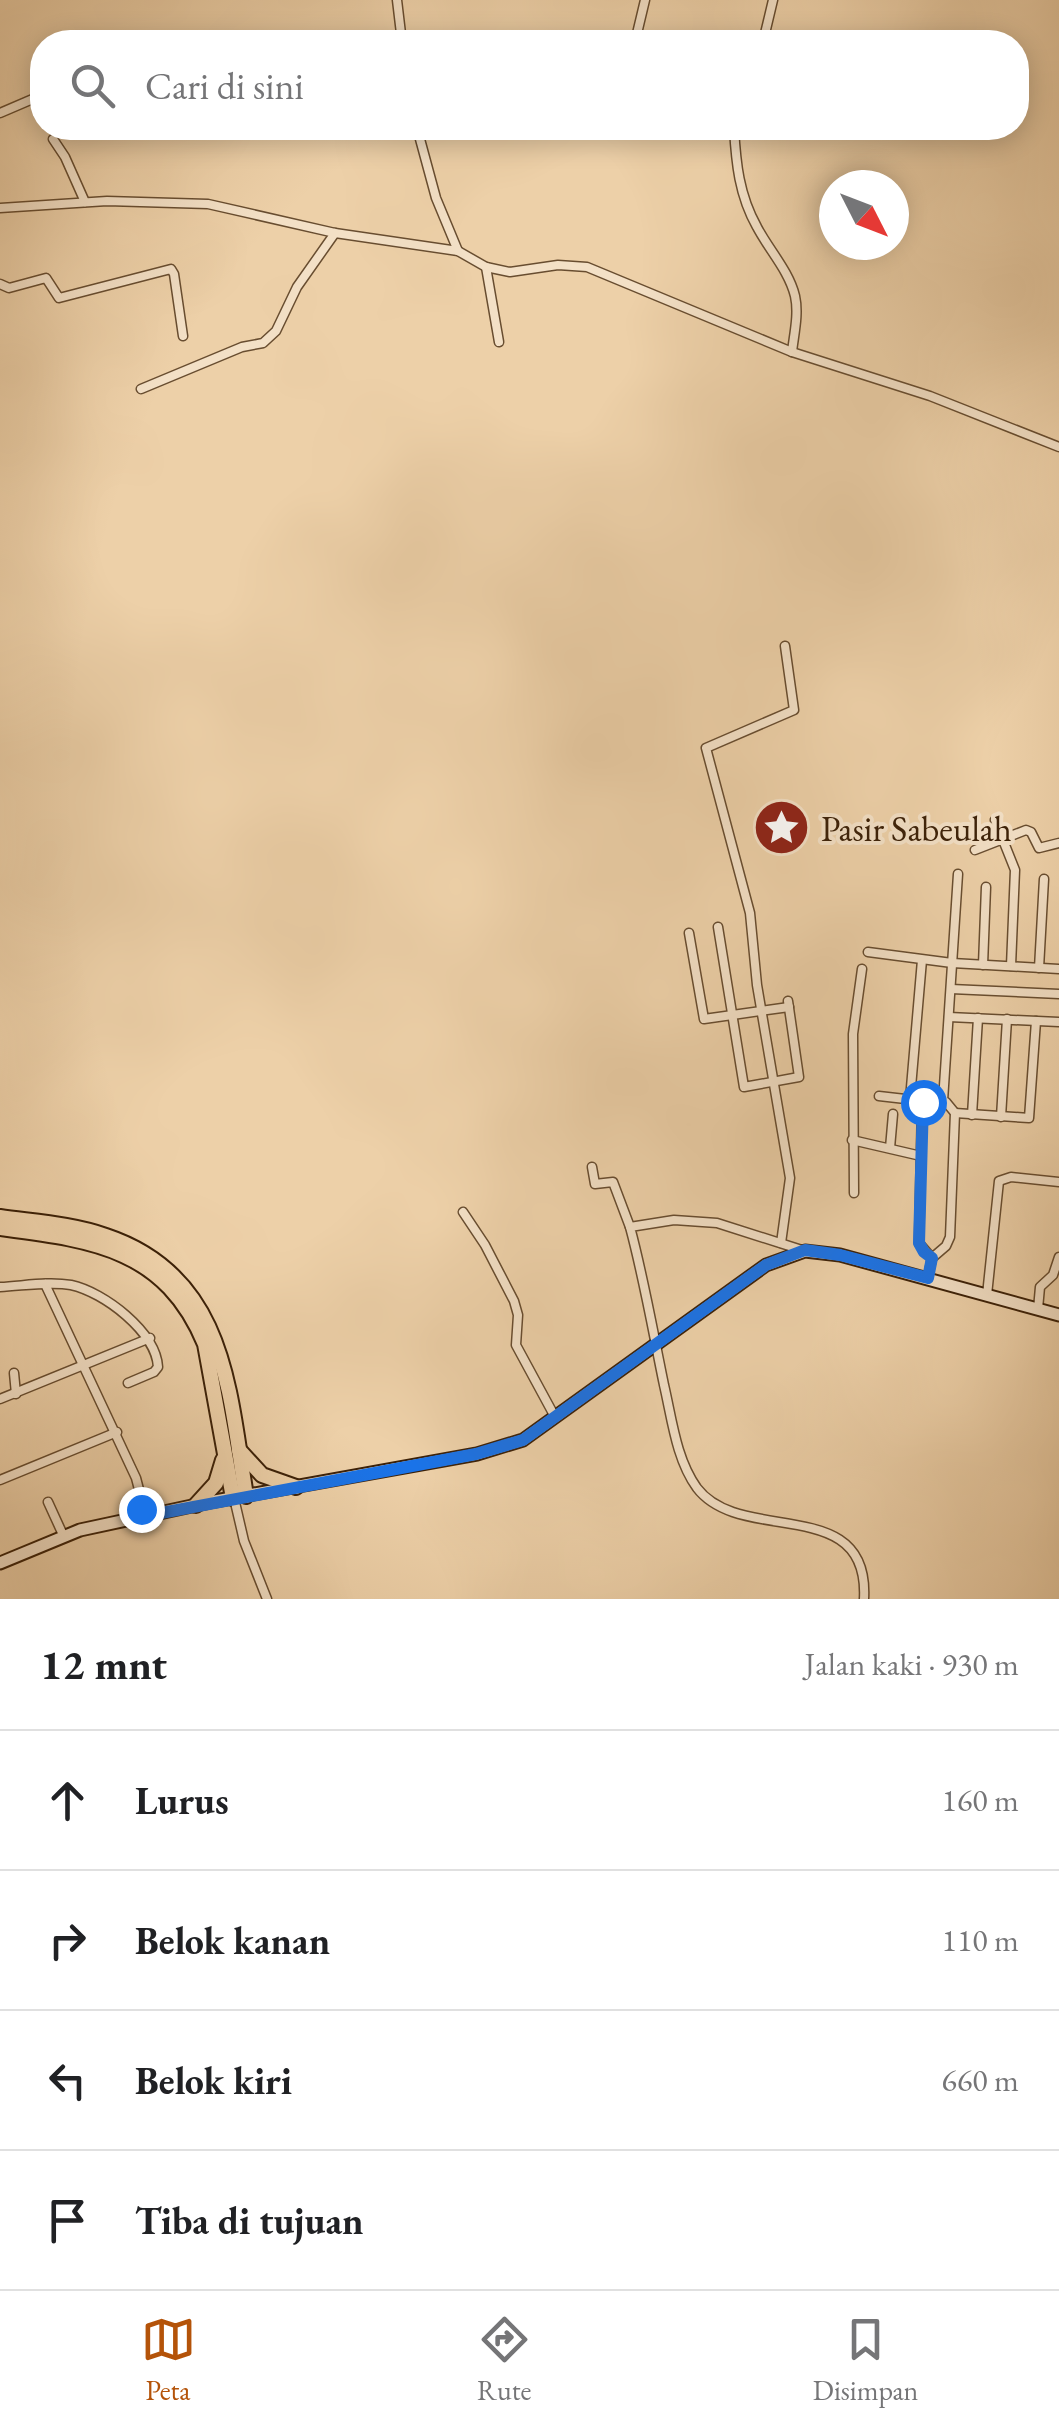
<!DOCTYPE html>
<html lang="id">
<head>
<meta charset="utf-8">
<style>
  body { margin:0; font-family:"EB Garamond",serif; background:#f6f6f6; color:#202124 }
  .compass { position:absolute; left:819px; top:170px; width:90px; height:90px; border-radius:50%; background:#fff; box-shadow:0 5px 25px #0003; rotate:132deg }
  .stop { position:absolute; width:30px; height:30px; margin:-22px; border:8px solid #1a73e8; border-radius:50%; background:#fff }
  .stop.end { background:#1a73e8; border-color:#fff; box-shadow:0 2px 10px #0008 }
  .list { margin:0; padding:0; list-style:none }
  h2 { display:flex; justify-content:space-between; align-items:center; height:130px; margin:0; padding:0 40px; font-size:42px }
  h2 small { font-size:32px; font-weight:400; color:#757577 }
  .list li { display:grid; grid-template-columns:65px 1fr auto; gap:30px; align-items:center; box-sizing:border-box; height:140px; padding:0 40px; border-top:2px solid #e0e0e0 }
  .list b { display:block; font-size:38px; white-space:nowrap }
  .list em { font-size:32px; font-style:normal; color:#757577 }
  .icon { flex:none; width:55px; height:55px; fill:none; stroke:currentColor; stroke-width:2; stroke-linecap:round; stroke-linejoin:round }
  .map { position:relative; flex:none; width:1059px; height:1599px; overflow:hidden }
  .search { position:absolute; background:#fff; box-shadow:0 5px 25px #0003; left:30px; right:30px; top:30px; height:110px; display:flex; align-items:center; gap:25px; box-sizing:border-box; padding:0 35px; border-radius:40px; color:#757577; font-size:38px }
  .sheet { height:690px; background:#fff }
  nav { display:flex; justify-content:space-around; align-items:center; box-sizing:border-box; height:140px; border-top:2px solid #e0e0e0; background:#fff; font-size:28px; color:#757577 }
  nav a { display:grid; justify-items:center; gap:5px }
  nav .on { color:#b45309 }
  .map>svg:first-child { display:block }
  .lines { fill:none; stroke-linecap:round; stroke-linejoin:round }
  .street-casing { stroke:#684d30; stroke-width:11 }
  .secondary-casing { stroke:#3c2108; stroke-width:15 }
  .highway-casing { stroke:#3c2108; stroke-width:18 }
  .street { stroke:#f3e0c6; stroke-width:8 }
  .secondary { stroke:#f3e0c6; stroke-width:11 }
  .highway { stroke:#edd0a8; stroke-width:14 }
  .route { stroke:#1a73e8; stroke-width:12 }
  .labels { text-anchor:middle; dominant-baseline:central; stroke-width:8; stroke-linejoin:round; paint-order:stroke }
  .poi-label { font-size:35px; fill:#3c2108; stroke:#f3e0c6; text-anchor:start }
</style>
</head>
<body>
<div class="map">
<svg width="1059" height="1599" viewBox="0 0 1059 1599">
  <rect width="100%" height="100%" fill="#edd0a8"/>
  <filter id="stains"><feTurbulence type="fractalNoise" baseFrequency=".002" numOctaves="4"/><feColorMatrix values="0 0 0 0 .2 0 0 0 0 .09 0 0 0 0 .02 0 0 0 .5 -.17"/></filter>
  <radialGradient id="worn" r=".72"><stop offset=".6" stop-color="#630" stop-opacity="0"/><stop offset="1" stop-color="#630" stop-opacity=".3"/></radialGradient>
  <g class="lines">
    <defs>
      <g id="street">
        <path d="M397,0L402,42"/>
        <path d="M635,42L645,0"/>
        <path d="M763,42L773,0"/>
        <path d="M0,113L42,95"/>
        <path d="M417,128L436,198L458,251"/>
        <path d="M647,128L660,133L695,128"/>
        <path d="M734,128C736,163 739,195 757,227C769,250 789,271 795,296C799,314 794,334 792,352"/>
        <path d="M53,139L65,157L85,202"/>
        <path d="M0,208L107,201L208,204L335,233L458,251L486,267L510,272L558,265L587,267L792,352L930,396L1059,447"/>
        <path d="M486,267L499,342"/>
        <path d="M0,284L9,288L46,278L59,298L171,269L174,274L183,336"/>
        <path d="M141,389L242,347L263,343L276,331L297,287L335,233"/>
        <path d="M995,820L1015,870L1011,966"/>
        <path d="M975,850L1026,830L1031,832L1039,848L1059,843"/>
        <path d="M718,927L744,1087L799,1077L788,1001"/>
        <path d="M689,933L704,1019L789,1007"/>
        <path d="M868,952L952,963L1059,969"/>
        <path d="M983,965L986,887"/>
        <path d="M1039,968L1044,879"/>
        <path d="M951,989L1059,994"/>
        <path d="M949,1017L1059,1022"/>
        <path d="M879,1096L914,1100"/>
        <path d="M910,1099L922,960"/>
        <path d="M943,1101L958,874"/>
        <path d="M955,1113L1029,1118L1036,1021"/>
        <path d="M972,1115L978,1018"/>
        <path d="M1001,1117L1007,1019"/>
        <path d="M852,1140L921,1156"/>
        <path d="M890,1148L893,1114"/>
        <path d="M592,1167L595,1184L613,1182L630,1227"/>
        <path d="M854,1193L853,1034L862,969"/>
        <path d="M463,1212L485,1245L514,1301L518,1315L516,1345L555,1417"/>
        <path d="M781,1243L790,1178L757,985L750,913L706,748L794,710L785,646"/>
        <path d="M805,1251L717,1223L674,1220L630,1227C644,1279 653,1332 664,1385C672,1419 676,1459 697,1488C741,1546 870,1493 864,1599"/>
        <path d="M928,1277L932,1258L946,1246L950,1237L955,1113L946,1102L928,1098L922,1104L919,1243L932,1258"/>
        <path d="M45,1284L136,1478L142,1501L139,1517"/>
        <path d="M0,1287C23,1286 48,1281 71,1285C104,1292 156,1332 158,1367L154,1372L128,1383"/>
        <path d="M987,1295L999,1181L1011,1177L1059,1182"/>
        <path d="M1038,1309L1040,1287L1053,1275L1059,1257"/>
        <path d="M14,1373L16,1394"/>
        <path d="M0,1399L150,1338"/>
        <path d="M0,1480L117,1432"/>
        <path d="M234,1498L244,1541L267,1599"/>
        <path d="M48,1502L64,1537"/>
      </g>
      <path id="secondary" d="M0,1563L80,1530L215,1501L477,1454L523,1440L766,1265L805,1251L840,1255L1059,1315"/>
      <g id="highway">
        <path d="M0,1217C35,1222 72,1224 106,1236C226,1276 229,1391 246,1496"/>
        <path d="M0,1228C92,1240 165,1248 205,1344L233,1498"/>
        <path d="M239,1450L262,1475L296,1487"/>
        <path d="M196,1505L216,1483L223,1460"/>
      </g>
    </defs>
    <!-- street casing -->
    <use href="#street" class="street-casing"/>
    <!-- secondary casing -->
    <use href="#secondary" class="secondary-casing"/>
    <!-- highway casing -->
    <use href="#highway" class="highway-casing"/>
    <!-- street -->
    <use href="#street" class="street"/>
    <!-- secondary -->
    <use href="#secondary" class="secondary"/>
    <!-- highway -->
    <use href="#highway" class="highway"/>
  </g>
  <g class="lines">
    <!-- route -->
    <path class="route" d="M141,1509L140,1517L476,1454L523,1440L766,1265L805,1250L840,1255L928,1278L932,1258L924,1252L919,1243L923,1102"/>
  </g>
  <!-- icons -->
  <defs>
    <symbol id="sight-disc" viewBox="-11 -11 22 22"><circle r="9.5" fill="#8f2418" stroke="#f3e0c6"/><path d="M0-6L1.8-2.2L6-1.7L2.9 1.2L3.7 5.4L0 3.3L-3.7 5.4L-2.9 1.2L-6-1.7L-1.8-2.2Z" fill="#fff"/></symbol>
  </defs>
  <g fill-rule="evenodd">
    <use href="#sight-disc" x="750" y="796" width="63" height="63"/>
  </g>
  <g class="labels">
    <!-- poi labels -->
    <g class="poi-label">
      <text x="821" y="828">Pasir Sabeulah</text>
    </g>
  </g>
  <rect width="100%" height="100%" filter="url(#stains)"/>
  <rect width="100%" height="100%" fill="url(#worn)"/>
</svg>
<svg class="compass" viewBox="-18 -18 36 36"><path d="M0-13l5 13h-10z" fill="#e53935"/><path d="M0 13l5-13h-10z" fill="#757577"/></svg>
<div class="stop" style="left:923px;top:1102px"></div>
<div class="stop end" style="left:141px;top:1509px"></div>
<div class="search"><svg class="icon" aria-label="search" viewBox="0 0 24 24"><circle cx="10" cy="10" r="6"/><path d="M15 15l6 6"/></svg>Cari di sini</div>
</div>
<section class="sheet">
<h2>12 mnt<small>Jalan kaki · 930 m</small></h2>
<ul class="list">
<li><svg class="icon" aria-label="ahead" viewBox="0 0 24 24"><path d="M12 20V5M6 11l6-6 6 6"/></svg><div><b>Lurus</b></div><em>160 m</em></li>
<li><svg class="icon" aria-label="right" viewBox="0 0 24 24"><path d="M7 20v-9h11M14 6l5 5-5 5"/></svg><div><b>Belok kanan</b></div><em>110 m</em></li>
<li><svg class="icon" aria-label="left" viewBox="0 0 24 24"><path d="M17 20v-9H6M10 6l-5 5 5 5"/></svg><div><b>Belok kiri</b></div><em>660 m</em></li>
<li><svg class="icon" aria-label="arrive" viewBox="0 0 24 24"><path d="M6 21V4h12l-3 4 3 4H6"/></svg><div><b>Tiba di tujuan</b></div></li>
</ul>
</section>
<nav>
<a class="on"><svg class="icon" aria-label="map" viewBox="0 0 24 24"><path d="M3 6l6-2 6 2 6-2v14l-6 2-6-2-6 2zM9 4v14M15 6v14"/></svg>Peta</a>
<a><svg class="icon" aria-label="directions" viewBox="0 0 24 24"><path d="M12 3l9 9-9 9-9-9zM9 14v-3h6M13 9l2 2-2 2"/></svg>Rute</a>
<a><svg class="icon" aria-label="saved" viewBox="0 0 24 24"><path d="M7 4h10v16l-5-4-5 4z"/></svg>Disimpan</a>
</nav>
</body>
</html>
